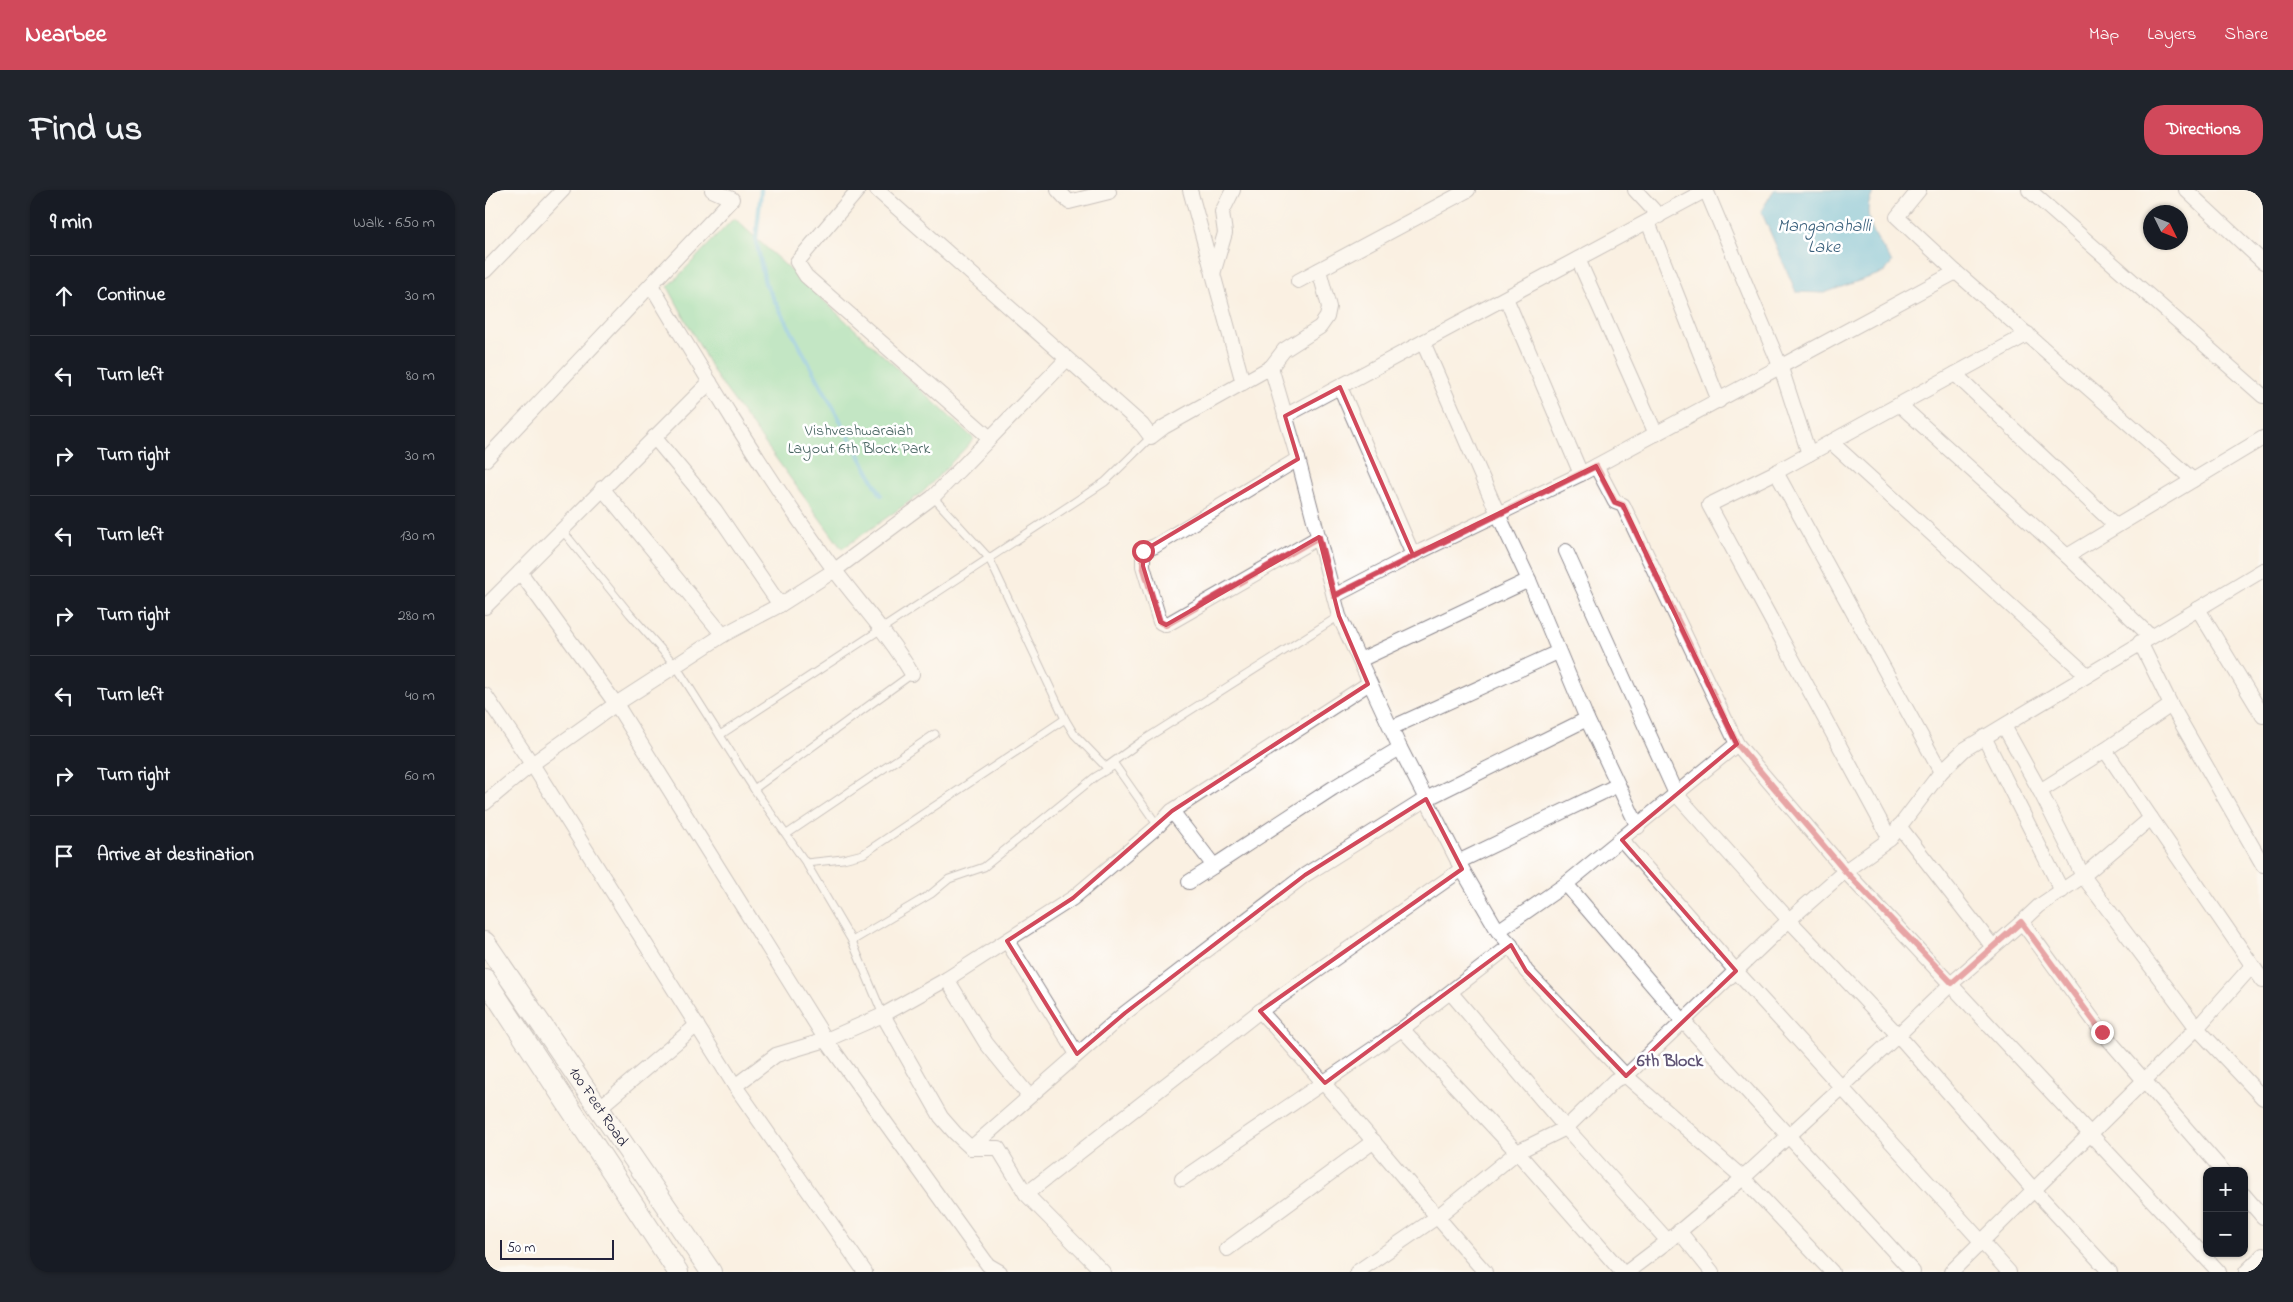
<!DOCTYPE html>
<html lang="en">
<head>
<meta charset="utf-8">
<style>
  body { margin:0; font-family:"Indie Flower",sans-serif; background:#20242c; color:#f1f3f6 }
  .controls { position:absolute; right:15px; bottom:15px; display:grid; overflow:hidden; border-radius:10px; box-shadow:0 1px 4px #0004 }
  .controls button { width:45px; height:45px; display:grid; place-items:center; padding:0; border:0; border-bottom:1px solid #363941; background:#171b24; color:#f1f3f6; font:25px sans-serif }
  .compass { position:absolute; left:1658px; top:15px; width:45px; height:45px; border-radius:50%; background:#171b24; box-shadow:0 1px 4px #0004; rotate:133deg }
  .scale { position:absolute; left:15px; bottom:12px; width:114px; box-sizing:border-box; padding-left:5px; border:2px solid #22223b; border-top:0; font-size:14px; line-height:18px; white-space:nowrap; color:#22223b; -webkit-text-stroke:4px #fff; paint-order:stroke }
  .stop { position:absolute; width:15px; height:15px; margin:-11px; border:4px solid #d1495b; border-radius:50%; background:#fff }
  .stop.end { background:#d1495b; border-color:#fff; box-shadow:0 1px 5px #0008 }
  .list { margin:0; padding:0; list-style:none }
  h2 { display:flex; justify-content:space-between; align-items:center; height:65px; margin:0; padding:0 20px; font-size:21px }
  h2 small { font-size:16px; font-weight:400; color:#9ea1a6 }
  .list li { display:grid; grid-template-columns:32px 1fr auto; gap:15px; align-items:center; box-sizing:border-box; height:80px; padding:0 20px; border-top:1px solid #363941 }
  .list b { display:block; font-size:19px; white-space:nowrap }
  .list em { font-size:16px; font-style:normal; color:#9ea1a6 }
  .icon { flex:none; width:28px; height:28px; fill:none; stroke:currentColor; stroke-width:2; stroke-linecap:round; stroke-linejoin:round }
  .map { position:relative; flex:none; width:1778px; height:1082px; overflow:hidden; border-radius:20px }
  header { display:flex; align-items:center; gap:30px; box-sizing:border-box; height:70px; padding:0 25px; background:#d1495b; color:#fff }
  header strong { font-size:24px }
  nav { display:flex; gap:28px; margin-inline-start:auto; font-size:18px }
  .intro { display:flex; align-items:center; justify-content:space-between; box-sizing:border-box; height:120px; padding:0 30px }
  h1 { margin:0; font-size:35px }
  .button { padding:12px 22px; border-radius:20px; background:#d1495b; color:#fff; font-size:18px; font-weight:700 }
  main { display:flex; gap:30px; padding:0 30px }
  aside { flex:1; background:#171b24; border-radius:20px; box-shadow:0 1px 4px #0004 }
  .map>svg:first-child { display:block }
  .green { fill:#82da9f; stroke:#527e6d }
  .water { fill:#5cbada; stroke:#3f6e8a }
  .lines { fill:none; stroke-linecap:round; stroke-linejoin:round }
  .stream { stroke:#5cbada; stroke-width:4.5 }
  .service-casing { stroke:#8e898e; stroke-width:9 }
  .minor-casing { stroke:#8e898e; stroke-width:16 }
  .secondary-casing { stroke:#8e898e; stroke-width:22 }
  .service { stroke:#fff; stroke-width:7 }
  .minor { stroke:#fff; stroke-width:14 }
  .secondary { stroke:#fff; stroke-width:20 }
  .route { stroke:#d1495b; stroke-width:6 }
  .marked { fill:none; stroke:#d1495b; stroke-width:4; stroke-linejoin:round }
  .labels { text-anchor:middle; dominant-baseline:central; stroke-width:5; stroke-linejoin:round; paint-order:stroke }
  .park-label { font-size:16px; fill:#44625e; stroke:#fff }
  .street-label { font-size:16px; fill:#22223b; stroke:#fff }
  .water-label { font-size:18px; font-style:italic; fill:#395f7b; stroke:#fff }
  .neighbourhood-label { font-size:18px; font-weight:bold; fill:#5f5374; stroke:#fff }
</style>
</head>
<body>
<header>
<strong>Nearbee</strong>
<nav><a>Map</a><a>Layers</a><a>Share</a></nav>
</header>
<div class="intro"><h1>Find us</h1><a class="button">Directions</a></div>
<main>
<aside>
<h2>9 min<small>Walk · 650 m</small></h2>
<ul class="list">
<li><svg class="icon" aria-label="ahead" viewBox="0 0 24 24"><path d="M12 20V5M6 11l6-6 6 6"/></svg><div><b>Continue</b></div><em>30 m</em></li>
<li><svg class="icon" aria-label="left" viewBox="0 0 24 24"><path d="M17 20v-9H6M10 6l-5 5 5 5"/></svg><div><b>Turn left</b></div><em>80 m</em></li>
<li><svg class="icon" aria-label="right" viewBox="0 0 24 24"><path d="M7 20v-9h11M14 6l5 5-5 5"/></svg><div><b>Turn right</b></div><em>30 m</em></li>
<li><svg class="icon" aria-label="left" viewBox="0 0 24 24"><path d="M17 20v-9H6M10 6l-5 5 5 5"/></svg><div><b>Turn left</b></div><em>130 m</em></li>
<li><svg class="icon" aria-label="right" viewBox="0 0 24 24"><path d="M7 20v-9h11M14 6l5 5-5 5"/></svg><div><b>Turn right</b></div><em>280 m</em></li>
<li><svg class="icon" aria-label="left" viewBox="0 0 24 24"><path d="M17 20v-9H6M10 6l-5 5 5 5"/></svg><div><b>Turn left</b></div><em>40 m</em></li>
<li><svg class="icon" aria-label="right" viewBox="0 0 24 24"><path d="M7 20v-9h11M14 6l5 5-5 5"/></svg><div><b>Turn right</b></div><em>60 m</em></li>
<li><svg class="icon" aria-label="arrive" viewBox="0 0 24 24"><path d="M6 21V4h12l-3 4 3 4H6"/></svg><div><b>Arrive at destination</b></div></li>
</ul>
</aside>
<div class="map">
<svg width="1778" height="1082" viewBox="0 0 1778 1082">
  <rect width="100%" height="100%" fill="#fff"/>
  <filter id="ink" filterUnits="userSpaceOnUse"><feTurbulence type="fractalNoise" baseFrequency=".02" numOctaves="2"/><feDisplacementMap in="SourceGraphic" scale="10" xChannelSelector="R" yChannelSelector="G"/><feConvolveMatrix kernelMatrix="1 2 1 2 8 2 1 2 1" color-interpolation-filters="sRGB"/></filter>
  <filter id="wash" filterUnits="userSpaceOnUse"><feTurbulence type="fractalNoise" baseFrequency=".0096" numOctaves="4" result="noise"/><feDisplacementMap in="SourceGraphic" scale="20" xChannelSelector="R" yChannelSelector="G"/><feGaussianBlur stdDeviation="1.12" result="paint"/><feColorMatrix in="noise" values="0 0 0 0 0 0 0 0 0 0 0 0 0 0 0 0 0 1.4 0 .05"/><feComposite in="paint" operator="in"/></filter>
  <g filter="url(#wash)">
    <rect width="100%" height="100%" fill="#faf0e2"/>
    <!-- green -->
    <path class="green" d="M249,28L489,249L438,302L357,359L231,186L183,97Z"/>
    <!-- water -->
    <path class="water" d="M1289,0H1390C1372,27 1393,49 1407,72L1400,82L1339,103L1311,102L1276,21Z"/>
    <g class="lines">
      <!-- stream -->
      <path class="stream" d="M276,0L271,50L280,93L396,305"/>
    </g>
  </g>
  <g filter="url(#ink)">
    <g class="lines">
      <defs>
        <g id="service">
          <path d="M448,307L504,368L580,529L589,544L621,577L657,551L854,426"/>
          <path d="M77,340L145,424L191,476L269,599L321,673L367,751L398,825"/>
          <path d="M235,545L620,292L666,247"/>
          <path d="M269,599L427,484"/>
          <path d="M302,644L450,544"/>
          <path d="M321,673L358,669L378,664L580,529"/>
          <path d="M367,751L446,704L464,689L499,677L610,587L630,575L673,636"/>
        </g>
        <g id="minor">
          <path d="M373,0L312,72L321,86L505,248"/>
          <path d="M392,0L657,235L666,247L679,237L786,177L813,269L854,426L915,558L977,679L1013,741L1026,755L1041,781L1141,886L1258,988L1347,1082"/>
          <path d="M573,0L584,12L624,2"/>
          <path d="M705,0L758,193"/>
          <path d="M1150,0L1174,26"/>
          <path d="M1221,0L1296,178L1324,264"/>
          <path d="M1434,0L1412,27L1471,82L1708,290"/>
          <path d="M1544,0L1778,206"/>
          <path d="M1701,0L1778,72"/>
          <path d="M1163,32L1234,211"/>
          <path d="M1093,69L1171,244"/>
          <path d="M0,81L78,0"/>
          <path d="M728,84L740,43L737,22L748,0"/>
          <path d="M813,91L983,0"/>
          <path d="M166,95C220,185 274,275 335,360C364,403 401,439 427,484"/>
          <path d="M1021,108L1096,284"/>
          <path d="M938,152L1013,324L1044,390L1102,529L1153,637"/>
          <path d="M786,177L799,160L835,137L842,127L844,117L834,80"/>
          <path d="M1470,184L1631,336"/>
          <path d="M855,197L928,365L1096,284L1471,82"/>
          <path d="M1415,215L1582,366L1665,446"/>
          <path d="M800,226L1221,0"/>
          <path d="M169,247L230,320L295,415"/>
          <path d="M1346,252L1602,485"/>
          <path d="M813,269L670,356L658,361V376L675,432L681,435L834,347"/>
          <path d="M0,270L247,9L227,0"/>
          <path d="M1291,282L1456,582"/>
          <path d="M117,298L238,445"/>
          <path d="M1081,361L1191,604L1304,730L1413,845L1549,1000L1625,1082"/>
          <path d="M1582,366L1778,248"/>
          <path d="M35,382L131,514L341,850L503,1075L515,1082"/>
          <path d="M849,406L928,365"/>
          <path d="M0,417L225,192"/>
          <path d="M1713,419L1778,526"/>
          <path d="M1655,452L1686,515L1778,675"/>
          <path d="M875,470L1044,390"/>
          <path d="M0,505L47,574L250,896L380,1082"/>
          <path d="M1519,536L1555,601"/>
          <path d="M906,538L1073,462"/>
          <path d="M1499,547L1577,701"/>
          <path d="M1252,554L1360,681L1734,1082"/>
          <path d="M1620,560L1686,515"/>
          <path d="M0,613L47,574L131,514L238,445L295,415L350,380L448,307L581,170"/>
          <path d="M687,621L729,676L704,692"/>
          <path d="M1666,628L1620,560L1555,601L1598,686L1712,838L1778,908"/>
          <path d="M1414,636L1508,757"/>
          <path d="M1405,649L1224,315L1291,282L1543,144"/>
          <path d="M1137,650L1251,781L1524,1082"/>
          <path d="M973,672L1133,595"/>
          <path d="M729,676L848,598L915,558"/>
          <path d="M1081,694L1198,831L1428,1082"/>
          <path d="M1537,732L1617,842L1738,981"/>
          <path d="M1013,741L1081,694L1252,554L1138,315L1130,312L1111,276"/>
          <path d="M522,751L592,864"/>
          <path d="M462,789L501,853L544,906"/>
          <path d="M966,803L1081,938L1183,1051"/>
          <path d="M775,821C853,906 924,996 1000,1082"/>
          <path d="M917,839L1032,962L1137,1082"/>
          <path d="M250,896L291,865L341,850L398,825"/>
          <path d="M114,918L212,835"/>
          <path d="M486,958L640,823L820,685L941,609L1102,529"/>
          <path d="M697,989L917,839L1026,755"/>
          <path d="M541,1004L775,821L977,679"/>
          <path d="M1759,1005L1778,1027"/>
          <path d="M1194,1041L1227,1082"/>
          <path d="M742,1059L889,951"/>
          <path d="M618,1082L541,1004L513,958H486L470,943L456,927L398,825L462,789L588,708L673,636L687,621L883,494"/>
          <path d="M872,1082L952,1027L1032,962L1081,938L1130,890L1141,886L1304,730L1360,681L1405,649L1456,582L1480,559L1778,380"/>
          <path d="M1142,1082L1183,1051L1258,988L1413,845L1467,793L1537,732L1554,716L1598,686L1666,628L1778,791"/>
          <path d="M1466,1082L1712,838L1767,776"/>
          <path d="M1761,1082L1778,1065"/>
        </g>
        <g id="secondary">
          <path id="s1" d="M0,752L226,1082"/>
          <path d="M0,789L193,1082"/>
        </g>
      </defs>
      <!-- service casing -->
      <use href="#service" class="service-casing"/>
      <!-- minor casing -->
      <use href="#minor" class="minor-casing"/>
      <!-- secondary casing -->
      <use href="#secondary" class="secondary-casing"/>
      <!-- service -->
      <use href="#service" class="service"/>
      <!-- minor -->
      <use href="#minor" class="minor"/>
      <!-- secondary -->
      <use href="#secondary" class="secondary"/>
    </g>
  </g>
  <g class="lines" filter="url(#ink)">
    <!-- route -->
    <path class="route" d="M658,361V376L675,432L681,435L834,347L849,406L1111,276L1130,312L1138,315L1252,554L1360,681L1467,793L1536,732L1617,842"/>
  </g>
  <!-- marked area -->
  <path d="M0 0H1778V1082H0ZM855,197L928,365L1111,276L1130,312L1138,315L1252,554L1137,650L1251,781L1141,886L1041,781L1026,755L840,893L775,821L977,679L941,609L820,685L640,823L592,864L522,751L588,708L687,621L883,494L854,426L834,347L681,435L675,432L658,376V361L813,269L800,226Z" fill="#faf0e2" fill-opacity=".55" fill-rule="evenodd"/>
  <path class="marked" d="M855,197L928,365L1111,276L1130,312L1138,315L1252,554L1137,650L1251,781L1141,886L1041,781L1026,755L840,893L775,821L977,679L941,609L820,685L640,823L592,864L522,751L588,708L687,621L883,494L854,426L834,347L681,435L675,432L658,376V361L813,269L800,226Z"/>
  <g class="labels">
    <!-- park labels -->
    <g class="park-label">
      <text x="374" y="241">Vishveshwaraiah<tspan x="374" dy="18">Layout 6th Block Park</tspan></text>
    </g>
    <!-- street labels -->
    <g class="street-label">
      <text stroke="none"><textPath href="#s1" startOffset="200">100 Feet Road</textPath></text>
    </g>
    <!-- water labels -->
    <g class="water-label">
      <text x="1339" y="37">Manganahalli<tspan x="1339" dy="21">Lake</tspan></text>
    </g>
    <!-- neighbourhood labels -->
    <g class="neighbourhood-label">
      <text x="1185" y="872">6th Block</text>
    </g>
  </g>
</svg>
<div class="controls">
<button>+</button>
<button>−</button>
</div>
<svg class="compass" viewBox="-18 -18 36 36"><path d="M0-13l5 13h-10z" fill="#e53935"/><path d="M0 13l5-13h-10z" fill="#9ea1a6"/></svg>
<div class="scale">50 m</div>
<div class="stop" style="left:658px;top:361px"></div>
<div class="stop end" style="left:1617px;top:842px"></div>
</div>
</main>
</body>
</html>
